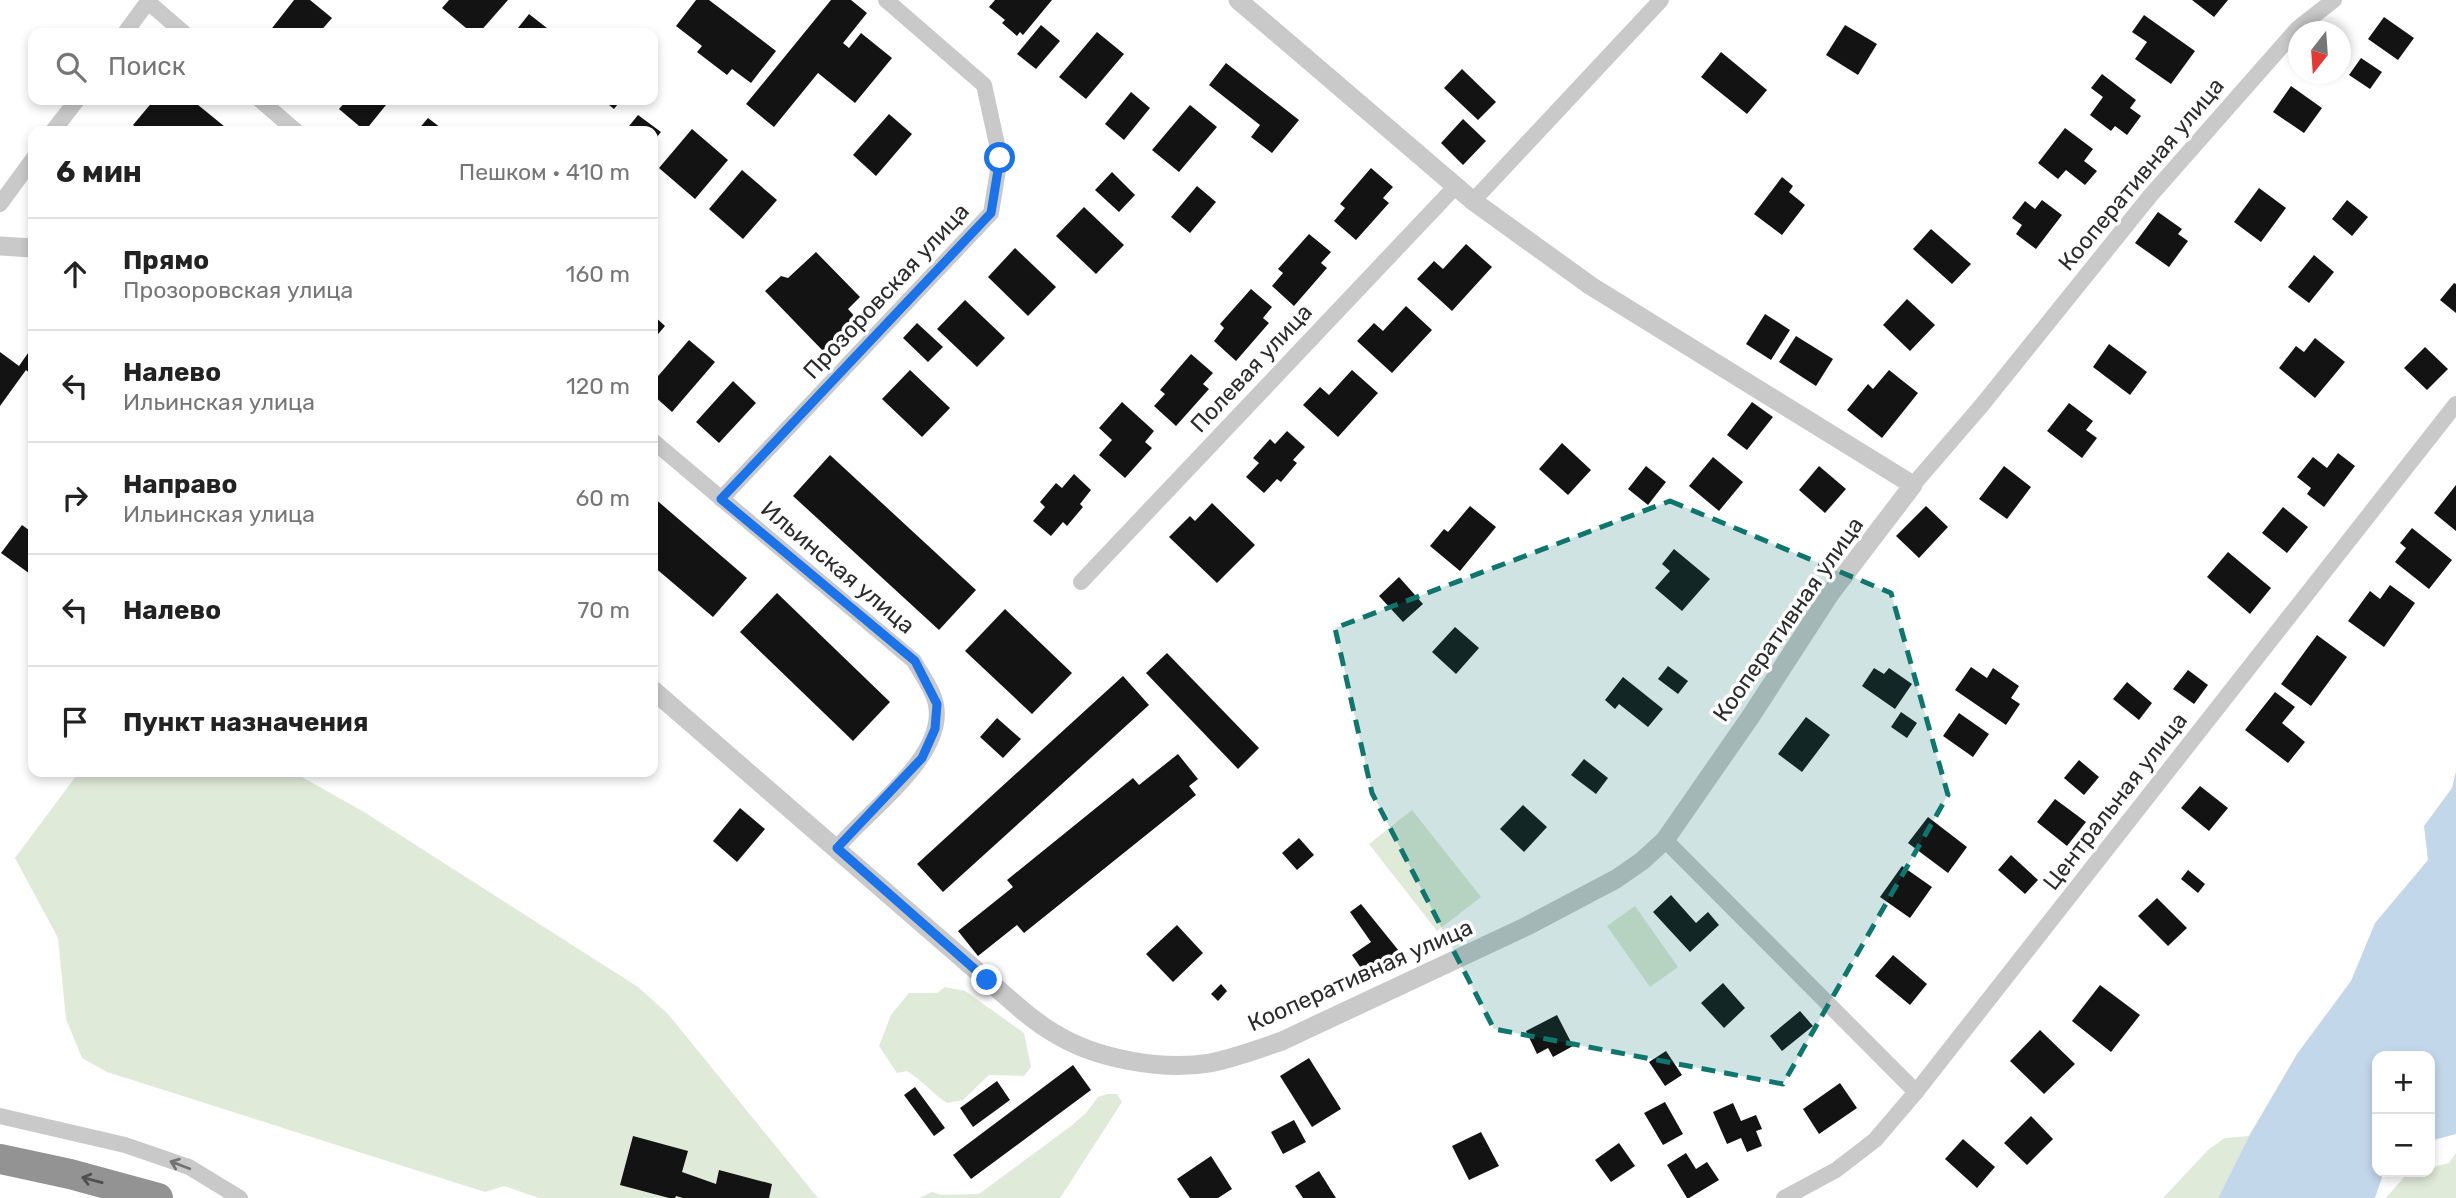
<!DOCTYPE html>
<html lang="ru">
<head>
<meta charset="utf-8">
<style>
  body { margin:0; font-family:Rubik,sans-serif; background:#f2f2f2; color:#222 }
  .controls { position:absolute; right:21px; bottom:21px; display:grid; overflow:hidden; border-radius:14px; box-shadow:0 4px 10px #0003 }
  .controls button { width:63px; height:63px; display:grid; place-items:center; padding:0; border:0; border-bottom:2px solid #e0e0e0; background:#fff; color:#222; font:35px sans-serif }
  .compass { position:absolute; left:2288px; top:21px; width:63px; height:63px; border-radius:50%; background:#fff; box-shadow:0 4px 10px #0003; rotate:197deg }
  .stop { position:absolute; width:21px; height:21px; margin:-16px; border:5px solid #1a73e8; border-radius:50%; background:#fff }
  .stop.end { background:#1a73e8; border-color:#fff; box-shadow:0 2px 7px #0008 }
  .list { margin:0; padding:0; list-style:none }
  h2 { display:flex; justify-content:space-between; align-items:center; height:91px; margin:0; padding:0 28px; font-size:30px }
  h2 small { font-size:23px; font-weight:400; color:#767676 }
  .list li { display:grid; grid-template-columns:46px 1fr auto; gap:21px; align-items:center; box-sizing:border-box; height:112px; padding:0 28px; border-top:2px solid #e0e0e0 }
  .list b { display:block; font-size:26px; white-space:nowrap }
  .list p { margin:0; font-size:23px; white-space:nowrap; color:#767676 }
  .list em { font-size:23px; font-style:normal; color:#767676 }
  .icon { flex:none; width:38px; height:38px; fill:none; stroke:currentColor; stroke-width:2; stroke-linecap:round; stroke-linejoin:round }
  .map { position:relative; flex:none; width:2456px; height:1198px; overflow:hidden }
  .search { position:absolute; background:#fff; box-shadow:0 4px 10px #0003; left:28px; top:28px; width:630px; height:77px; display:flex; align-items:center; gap:18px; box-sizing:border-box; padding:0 24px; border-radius:14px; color:#767676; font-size:26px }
  .panel { position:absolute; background:#fff; box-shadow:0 4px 10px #0003; left:28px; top:126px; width:630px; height:651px; border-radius:14px }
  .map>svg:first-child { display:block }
  .green { fill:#e0ead8 }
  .water { fill:#c3d7eb }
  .building { fill:#131313 }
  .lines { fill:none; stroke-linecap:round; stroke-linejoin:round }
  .minor { stroke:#c9c9c9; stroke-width:16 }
  .tertiary { stroke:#c9c9c9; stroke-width:19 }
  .motorway { stroke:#939393; stroke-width:30 }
  .oneway { stroke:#737373 }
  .oneway2 { stroke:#505050 }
  .route { stroke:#1a73e8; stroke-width:9 }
  .marked { fill:#0f766e; fill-opacity:0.2; stroke:#0f766e; stroke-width:5; stroke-dasharray:14 9; stroke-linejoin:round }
  .labels { text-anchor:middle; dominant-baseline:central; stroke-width:7; stroke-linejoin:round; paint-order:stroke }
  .street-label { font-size:23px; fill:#2c2c2c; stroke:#fff }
</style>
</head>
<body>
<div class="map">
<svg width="2456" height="1198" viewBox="0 0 2456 1198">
  <rect width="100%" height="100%" fill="#fff"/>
  <!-- green -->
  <g class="green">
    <path d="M79,772H293L364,812L638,987L668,1014L818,1198H539L504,1186L485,1192L107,1072L82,1058L66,1019L58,938L15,858Z"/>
    <path d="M1412,810L1481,897L1437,931L1369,844Z"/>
    <path d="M1635,906L1678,967L1650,987L1607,926Z"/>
    <path d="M945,987L965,991L1024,1033L1031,1067L1024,1076L989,1075L963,1100L947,1103C932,1093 923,1081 907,1071L897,1073L879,1046L891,1015L909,993H937Z"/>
    <path d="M1107,1094H1117L1122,1102L1060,1198H919L932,1192L942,1195L979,1194L1071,1126L1086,1113L1098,1097Z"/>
    <path d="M2249,1136L2218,1198H2163L2209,1149L2225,1138Z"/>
    <path d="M2456,1153V1198H2386L2406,1175L2430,1172V1168L2449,1163Z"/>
  </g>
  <!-- water -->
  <path class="water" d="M2456,771V1134L2430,1141V1056H2377V1172H2384L2375,1198H2218L2249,1136L2297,1054L2351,981L2375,923L2428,860L2424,826L2452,788Z"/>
  <!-- building -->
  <g class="building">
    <path d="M294,0H310L332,18L319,33L269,32Z"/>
    <path d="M449,0H508L479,33H472L442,8Z"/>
    <path d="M696,0H709L776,51L751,83L732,69L727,75L697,52L702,46L676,26Z"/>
    <path d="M831,0H851L867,13L843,43L849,48L861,33L892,58L855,103L818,73L774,127L746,104Z"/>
    <path d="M995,0H1052L1023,35L1020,32L1017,36L1002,23L1005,20L989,7Z"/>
    <path d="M2192,0H2228L2214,17Z"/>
    <path d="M529,14L552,32L551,33H514Z"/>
    <path d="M2144,15L2195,51L2171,84L2135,59L2147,42L2132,32Z"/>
    <path d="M2384,17L2414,38L2398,60L2368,39Z"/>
    <path d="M1041,25L1060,41L1036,69L1017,54Z"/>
    <path d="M1845,25L1877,44L1858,75L1826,55Z"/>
    <path d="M1097,32L1124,54L1086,99L1059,77Z"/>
    <path d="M1721,52L1767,90L1747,114L1701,77Z"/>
    <path d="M2361,58L2382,72L2370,89L2349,75Z"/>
    <path d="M1226,63L1299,120L1272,153L1251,137L1260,125L1209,85Z"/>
    <path d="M1462,69L1496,102L1478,120L1444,88Z"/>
    <path d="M2102,74L2136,100L2130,108L2141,116L2127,135L2115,126L2111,131L2090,115L2103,97L2091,88Z"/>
    <path d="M2291,86L2322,108L2304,133L2273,112Z"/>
    <path d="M1131,92L1150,108L1124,140L1105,124Z"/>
    <path d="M154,100H192L230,131H141L133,125Z"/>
    <path d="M347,100H390L365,131L339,109Z"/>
    <path d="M603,100H621L614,109Z"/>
    <path d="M1190,105L1217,127L1179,172L1152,150Z"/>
    <path d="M889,114L912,134L876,176L853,155Z"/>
    <path d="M638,115L661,132L653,142V131H625Z"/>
    <path d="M428,118L445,131H417Z"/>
    <path d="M1463,119L1486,141L1463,165L1441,143Z"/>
    <path d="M2065,128L2093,149L2084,161L2097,171L2085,185L2066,170L2058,179L2038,163Z"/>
    <path d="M692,129L728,160L695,199L659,168Z"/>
    <path d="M1371,168L1393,187L1383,198L1389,203L1356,240L1334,221L1345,208L1340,204Z"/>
    <path d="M742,170L777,200L743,239L709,209Z"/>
    <path d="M1112,172L1135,195L1119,212L1095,190Z"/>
    <path d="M1782,177L1793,186L1789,192L1805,205L1782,235L1754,214Z"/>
    <path d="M1197,186L1216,202L1190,233L1171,217Z"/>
    <path d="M2259,188L2286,208L2261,242L2234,222Z"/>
    <path d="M2042,200L2062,215L2036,249L2016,234L2022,225L2012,218L2025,201L2035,209Z"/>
    <path d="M2347,200L2368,217L2352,236L2332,219Z"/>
    <path d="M1084,207L1124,245L1096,274L1056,236Z"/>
    <path d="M2158,212L2182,229L2178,234L2188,241L2169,267L2135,243Z"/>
    <path d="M1931,229L1971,264L1952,284L1913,249Z"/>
    <path d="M1309,234L1331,252L1321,263L1327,268L1294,306L1272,286L1283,273L1278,269Z"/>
    <path d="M1466,244L1492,267L1452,311L1417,279L1434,261L1443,269Z"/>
    <path d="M1015,248L1056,287L1028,316L988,277Z"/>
    <path d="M816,252L860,297L848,309L858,320L825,353L765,291L781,276L788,278Z"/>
    <path d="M2314,255L2334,272L2309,303L2288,287Z"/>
    <path d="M2454,283L2456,284V313L2440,300Z"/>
    <path d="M1251,289L1272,307L1263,318L1269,323L1236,361L1214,341L1224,328L1220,324Z"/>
    <path d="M1907,299L1935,325L1910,351L1883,325Z"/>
    <path d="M965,300L1005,338L977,367L937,329Z"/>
    <path d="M1406,306L1432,330L1392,373L1357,341L1374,323L1383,331Z"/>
    <path d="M1765,314L1790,330L1771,360L1746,344Z"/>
    <path d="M653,315L665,326L653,340Z"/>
    <path d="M917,323L943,347L928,362L903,338Z"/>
    <path d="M1796,336L1833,359L1816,386L1779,362Z"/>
    <path d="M2315,338L2345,362L2315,398L2279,368L2296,346L2304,352Z"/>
    <path d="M689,340L715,362L672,412L653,395V382Z"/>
    <path d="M2109,344L2147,372L2130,395L2093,367Z"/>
    <path d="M33,346V376L26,370L0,406V352L19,366Z"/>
    <path d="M2425,347L2448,369L2427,390L2404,368Z"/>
    <path d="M1191,354L1213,373L1203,384L1209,389L1176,426L1154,406L1165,394L1160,390Z"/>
    <path d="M910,370L950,408L922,437L882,399Z"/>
    <path d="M1352,370L1378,393L1338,437L1303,405L1320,387L1329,395Z"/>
    <path d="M1889,370L1918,393L1882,438L1847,410L1868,384L1873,389Z"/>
    <path d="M733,381L756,403L719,443L696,422Z"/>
    <path d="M1122,402L1154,431L1145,442L1152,448L1125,478L1099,455L1112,440L1099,428Z"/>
    <path d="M1752,402L1773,417L1747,450L1727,435Z"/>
    <path d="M2069,403L2093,421L2086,430L2097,438L2082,458L2047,431Z"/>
    <path d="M1287,431L1305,447L1293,460L1297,463L1281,482L1277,479L1264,493L1246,477L1259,463L1253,458L1270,439L1275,444Z"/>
    <path d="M1562,443L1591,470L1568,495L1539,469Z"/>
    <path d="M2338,453L2355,466L2324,507L2307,494L2311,488L2297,477L2313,457L2327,468Z"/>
    <path d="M830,455L976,590L939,630L793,496Z"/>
    <path d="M1713,457L1743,482L1719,511L1689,486Z"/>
    <path d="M1646,466L1666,482L1648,505L1628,489Z"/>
    <path d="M1819,466L1846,489L1825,513L1799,490Z"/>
    <path d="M2004,466L2031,487L2007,519L1979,499Z"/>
    <path d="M1074,474L1091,490L1080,504L1083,507L1067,526L1063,522L1051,536L1033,521L1045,507L1040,502L1056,483L1062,488Z"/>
    <path d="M2456,485V531L2434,513Z"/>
    <path d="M653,497L747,578L713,617L653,566Z"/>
    <path d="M1212,503L1255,545L1217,583L1169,537L1190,516L1195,521Z"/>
    <path d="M1470,506L1496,527L1460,571L1430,546L1444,529L1448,532Z"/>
    <path d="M1926,506L1948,527L1919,558L1896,536Z"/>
    <path d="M2283,507L2308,527L2287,553L2262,533Z"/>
    <path d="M22,525L33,533V576L1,553Z"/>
    <path d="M2412,528L2452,560L2429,589L2395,562L2406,548L2400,543Z"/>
    <path d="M1674,549L1710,579L1682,611L1655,588L1670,571L1662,564Z"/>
    <path d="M2228,552L2271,588L2250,614L2207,577Z"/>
    <path d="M1399,577L1423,604L1403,622L1379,596Z"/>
    <path d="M2390,585L2415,603L2384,647L2348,621L2370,591L2380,599Z"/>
    <path d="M777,593L890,702L853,741L740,632Z"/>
    <path d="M1005,609L1072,673L1032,714L965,651Z"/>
    <path d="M1455,627L1479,648L1456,674L1432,652Z"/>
    <path d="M2317,635L2347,657L2311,706L2281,684Z"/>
    <path d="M1167,653L1259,748L1238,769L1146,673Z"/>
    <path d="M1668,666L1688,681L1678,694L1658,679Z"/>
    <path d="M1971,667L1987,678L1993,668L2019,686L2011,698L2020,704L2006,725L1955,690Z"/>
    <path d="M1874,668L1884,674L1889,668L1912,684L1895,709L1862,686Z"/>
    <path d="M2188,670L2208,685L2194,704L2173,689Z"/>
    <path d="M1123,676L1149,705L943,892L917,864Z"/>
    <path d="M1623,677L1663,709L1648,727L1619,704L1615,709L1605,700Z"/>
    <path d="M2127,682L2152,703L2139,720L2113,699Z"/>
    <path d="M2275,692L2295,707L2282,723L2305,742L2288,763L2245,730Z"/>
    <path d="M1901,712L1917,723L1907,738L1891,727Z"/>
    <path d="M1959,713L1989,734L1973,757L1943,736Z"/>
    <path d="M1806,717L1830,735L1802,772L1778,754Z"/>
    <path d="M997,718L1021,739L1003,758L980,737Z"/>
    <path d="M1178,754L1198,779L1189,786L1196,795L1024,933L1017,925L978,956L958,931L1013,887L1007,880L1133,778L1139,785Z"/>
    <path d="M1584,759L1608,778L1596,794L1571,775Z"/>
    <path d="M2079,760L2099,777L2084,795L2064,778Z"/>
    <path d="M2200,786L2228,808L2209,831L2181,808Z"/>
    <path d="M2055,799L2086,822L2067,846L2037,822Z"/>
    <path d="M1523,805L1547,827L1524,852L1500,829Z"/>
    <path d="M740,808L765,829L737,862L713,841Z"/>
    <path d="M1928,817L1967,847L1948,873L1908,843Z"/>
    <path d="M1299,838L1314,855L1297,870L1282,853Z"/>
    <path d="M2011,855L2038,880L2025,894L1998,870Z"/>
    <path d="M1902,866L1932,887L1910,918L1880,897Z"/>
    <path d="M2188,870L2205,884L2198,893L2181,879Z"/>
    <path d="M1671,895L1696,923L1708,912L1719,925L1690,952L1653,912Z"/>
    <path d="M2157,898L2187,928L2168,946L2138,916Z"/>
    <path d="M1361,904L1399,951L1365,974L1352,955L1371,942L1350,912Z"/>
    <path d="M1177,925L1203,953L1173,982L1146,954Z"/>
    <path d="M1893,955L1927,984L1910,1005L1875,976Z"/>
    <path d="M1723,983L1745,1008L1724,1028L1701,1003Z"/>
    <path d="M1221,984L1227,991L1218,1001L1211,994Z"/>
    <path d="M2100,985L2140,1015L2111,1052L2072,1021Z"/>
    <path d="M1800,1011L1813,1026L1782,1051L1770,1036Z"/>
    <path d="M1557,1015L1573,1046L1553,1057L1548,1048L1537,1054L1526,1031Z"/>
    <path d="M2040,1030L2075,1064L2044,1094L2010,1061Z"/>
    <path d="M1666,1051L1682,1075L1665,1086L1649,1062Z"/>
    <path d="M1309,1058L1341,1109L1312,1127L1280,1076Z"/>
    <path d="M1073,1065L1091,1090L971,1179L953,1155Z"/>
    <path d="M997,1081L1010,1100L973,1127L960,1108Z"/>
    <path d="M1840,1083L1857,1108L1819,1134L1803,1109Z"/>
    <path d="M915,1087L945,1128L934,1136L904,1095Z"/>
    <path d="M1665,1102L1683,1134L1663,1145L1644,1113Z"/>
    <path d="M1733,1103L1741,1121L1756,1115L1762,1129L1756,1131L1762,1146L1747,1152L1741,1138L1727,1144L1713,1112Z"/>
    <path d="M2031,1116L2053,1139L2027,1165L2004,1143Z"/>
    <path d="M1294,1120L1306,1142L1283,1154L1271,1132Z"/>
    <path d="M1481,1132L1499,1166L1469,1180L1452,1146Z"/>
    <path d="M633,1136L688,1151L682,1172L716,1184L719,1170L772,1184L769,1198H683L676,1196L675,1198H669L620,1185Z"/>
    <path d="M1963,1139L1995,1167L1977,1188L1945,1159Z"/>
    <path d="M1619,1143L1635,1166L1611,1182L1595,1160Z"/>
    <path d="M1686,1153L1696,1169L1707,1162L1719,1180L1689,1198H1687L1667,1165Z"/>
    <path d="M1211,1156L1232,1189L1218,1198H1190L1177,1179Z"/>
    <path d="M1319,1171L1336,1198H1303L1295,1186Z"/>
  </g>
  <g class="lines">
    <!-- minor -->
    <g class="minor">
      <path d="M148,2L184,33"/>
      <path d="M125,33L149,0"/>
      <path d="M260,100L296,131"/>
      <path d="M53,131L77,100"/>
      <path d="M1473,201L1661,0"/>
      <path d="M0,204L33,159"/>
      <path d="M653,441L914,661C921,674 934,691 936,705C946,757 866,812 837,848"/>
      <path d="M1913,485L1982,405L2150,196L2298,28L2334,0"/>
      <path d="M721,499L991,213L1000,158L984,85L886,0"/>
      <path d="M1081,582L1455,187"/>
      <path d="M1665,840L1916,1092"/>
      <path d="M0,1116L125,1145L189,1167L240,1198"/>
      <path d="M1784,1198L1836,1170L1875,1140L1916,1092L2456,404"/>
    </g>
    <!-- tertiary -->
    <g class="tertiary">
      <path d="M0,246L33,248"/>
      <path d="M653,690L1023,1011C1033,1019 1043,1027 1054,1033C1095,1059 1163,1071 1210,1063C1235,1058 1259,1049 1282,1041L1527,926L1616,879L1642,861L1665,840L1751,716L1830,594L1913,485L1591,286L1473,201L1238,0"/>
    </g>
    <!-- motorway -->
    <path class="motorway" d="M0,1159L70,1174L158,1198"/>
  </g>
  <!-- one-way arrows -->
  <defs><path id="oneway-shaft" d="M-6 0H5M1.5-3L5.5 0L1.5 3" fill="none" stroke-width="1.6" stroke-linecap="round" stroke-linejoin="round" transform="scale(1.75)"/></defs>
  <use class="oneway" href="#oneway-shaft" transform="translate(180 1165) rotate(-159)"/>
  <use class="oneway2" href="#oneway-shaft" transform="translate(92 1180) rotate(-165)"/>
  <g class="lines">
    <!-- route -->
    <path class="route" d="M987,980L837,848L922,758L935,729L937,704L915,661L721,499L991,213L1000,158"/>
  </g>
  <!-- marked area -->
  <path class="marked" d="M1670,501L1891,593L1948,795L1783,1084L1494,1029L1372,793L1335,628Z"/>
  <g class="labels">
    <!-- street labels -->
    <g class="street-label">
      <text transform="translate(2141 174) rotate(-50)">Кооперативная улица</text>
      <text transform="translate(886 291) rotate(-47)">Прозоровская улица</text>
      <text transform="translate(1251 368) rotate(-47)">Полевая улица</text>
      <text transform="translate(838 567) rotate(40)">Ильинская улица</text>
      <text transform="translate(1788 619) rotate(-55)">Кооперативная улица</text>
      <text transform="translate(2115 801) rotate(-52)">Центральная улица</text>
      <text transform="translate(1360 975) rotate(-24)">Кооперативная улица</text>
    </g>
  </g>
</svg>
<div class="controls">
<button>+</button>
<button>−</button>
</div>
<svg class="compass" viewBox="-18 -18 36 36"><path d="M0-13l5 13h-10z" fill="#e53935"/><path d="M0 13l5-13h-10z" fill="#767676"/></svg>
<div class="stop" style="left:1000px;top:158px"></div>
<div class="stop end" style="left:987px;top:980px"></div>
<div class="search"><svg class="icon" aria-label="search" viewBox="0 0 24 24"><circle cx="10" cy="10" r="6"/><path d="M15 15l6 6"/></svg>Поиск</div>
<section class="panel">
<h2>6 мин<small>Пешком · 410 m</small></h2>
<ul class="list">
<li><svg class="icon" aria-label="ahead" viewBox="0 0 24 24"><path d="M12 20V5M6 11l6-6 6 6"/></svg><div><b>Прямо</b><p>Прозоровская улица</p></div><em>160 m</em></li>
<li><svg class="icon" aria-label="left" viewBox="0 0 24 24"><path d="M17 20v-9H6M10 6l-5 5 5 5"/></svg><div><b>Налево</b><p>Ильинская улица</p></div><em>120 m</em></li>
<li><svg class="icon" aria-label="right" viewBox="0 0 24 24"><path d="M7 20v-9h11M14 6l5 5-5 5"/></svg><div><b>Направо</b><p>Ильинская улица</p></div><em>60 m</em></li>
<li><svg class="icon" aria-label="left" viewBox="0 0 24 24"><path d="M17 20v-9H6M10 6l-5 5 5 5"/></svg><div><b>Налево</b></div><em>70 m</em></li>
<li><svg class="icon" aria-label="arrive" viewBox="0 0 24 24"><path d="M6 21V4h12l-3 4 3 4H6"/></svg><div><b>Пункт назначения</b></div></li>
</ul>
</section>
</div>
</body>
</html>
